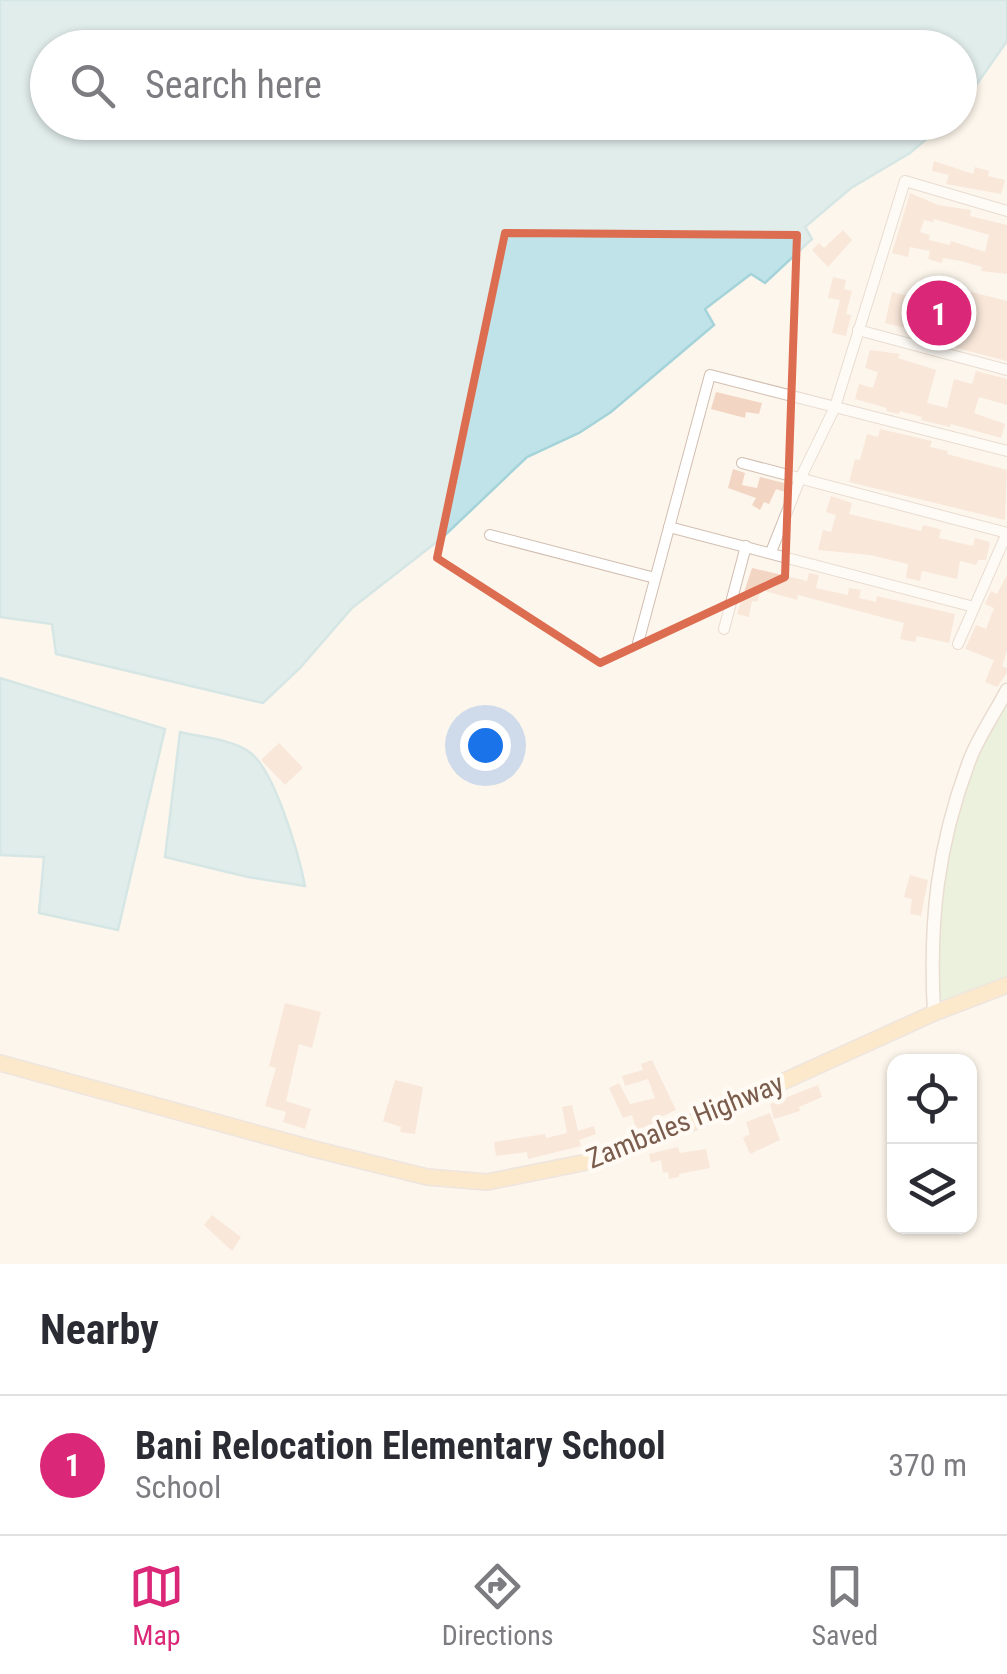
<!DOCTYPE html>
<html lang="en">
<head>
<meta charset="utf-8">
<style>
  body { margin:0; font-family:"Roboto Condensed",sans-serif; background:#f2f2f3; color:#2b2b33 }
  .controls { position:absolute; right:30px; bottom:30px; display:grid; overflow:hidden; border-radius:20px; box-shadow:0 2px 8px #0004 }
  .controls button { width:90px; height:90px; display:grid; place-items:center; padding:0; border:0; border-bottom:2px solid #e1e1e2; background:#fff; color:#2b2b33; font:50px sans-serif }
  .you { position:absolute; left:485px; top:745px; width:35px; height:35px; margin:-25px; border:8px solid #fff; border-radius:50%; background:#1a73e8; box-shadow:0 0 0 15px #1a73e833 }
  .badge { display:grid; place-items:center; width:65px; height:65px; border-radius:50%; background:#db2777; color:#fff; font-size:32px; font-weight:700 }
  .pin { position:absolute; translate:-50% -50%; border:5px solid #fff; box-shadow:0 2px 10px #0006 }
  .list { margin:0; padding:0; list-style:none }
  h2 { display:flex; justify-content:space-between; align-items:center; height:130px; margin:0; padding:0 40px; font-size:42px }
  h2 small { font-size:32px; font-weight:400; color:#7c7c81 }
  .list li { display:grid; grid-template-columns:65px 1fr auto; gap:30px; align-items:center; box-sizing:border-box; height:140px; padding:0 40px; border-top:2px solid #e1e1e2 }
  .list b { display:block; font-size:38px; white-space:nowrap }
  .list p { margin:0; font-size:32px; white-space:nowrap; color:#7c7c81 }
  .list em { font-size:32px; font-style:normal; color:#7c7c81 }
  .icon { flex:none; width:55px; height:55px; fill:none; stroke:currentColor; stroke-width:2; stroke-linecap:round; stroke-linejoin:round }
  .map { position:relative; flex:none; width:1007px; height:1264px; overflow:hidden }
  .search { position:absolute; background:#fff; box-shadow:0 2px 8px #0004; left:30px; right:30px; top:30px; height:110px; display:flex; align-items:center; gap:25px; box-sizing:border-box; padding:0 35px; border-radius:55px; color:#7c7c81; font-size:38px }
  .sheet { height:270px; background:#fff }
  nav { display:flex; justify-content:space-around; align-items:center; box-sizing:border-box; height:140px; border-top:2px solid #e1e1e2; background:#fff; font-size:28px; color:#7c7c81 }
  nav a { display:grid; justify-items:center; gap:5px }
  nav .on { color:#db2777 }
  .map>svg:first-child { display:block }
  .green { fill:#d8ecc9 }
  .water { fill:#bfe3e8; stroke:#a5d3da; stroke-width:2.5 }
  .building { fill:#f3d5c3; fill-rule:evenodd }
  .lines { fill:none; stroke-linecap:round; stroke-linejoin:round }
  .minor-casing { stroke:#d1beb0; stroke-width:12 }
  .tertiary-casing { stroke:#d1beb0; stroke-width:15 }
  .primary-casing { stroke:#dad1cd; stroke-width:18 }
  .minor { stroke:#fff; stroke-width:10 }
  .tertiary { stroke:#fff; stroke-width:12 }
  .primary { stroke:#fbd9a5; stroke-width:15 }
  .marked { fill:none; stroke:#dc6d51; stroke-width:8; stroke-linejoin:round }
  .labels { text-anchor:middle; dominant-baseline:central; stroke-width:9; stroke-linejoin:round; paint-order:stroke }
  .street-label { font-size:28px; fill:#7a5c4d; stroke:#fffaf3 }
</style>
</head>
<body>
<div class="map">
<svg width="1007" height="1264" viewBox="0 0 1007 1264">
  <rect width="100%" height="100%" fill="#fdf6ec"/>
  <!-- green -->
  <path class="green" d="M1007,690V985L934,1013L930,944L952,814Z"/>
  <!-- water -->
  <g class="water">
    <path d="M0,0H1007V41L960,108V48H48V122L945,123L910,153L851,188L805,227L812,239L765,283L751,274L705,309L714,325L611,412L579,433L527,457L443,537L352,608L300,668L263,703L56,654L52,624L0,617Z"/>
    <path d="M0,678L165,729L118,930L39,913L44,857L0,855Z"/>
    <path d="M180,732C200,737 230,739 248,751C274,767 299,855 305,886L248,877L165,857Z"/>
  </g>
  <!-- building -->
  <g class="building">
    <path d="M934,161L973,174L975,167L989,171L988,176L1005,180L1001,194L946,184L949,175L932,171Z"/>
    <path d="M910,193L938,205L971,210L970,216L1007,225V274L981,271L982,267L961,261L943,258L942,263L928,259L930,251L910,247L908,257L892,253ZM934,219L989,235L985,252L951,241L950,245L929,240L930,235L920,232L924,220L933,222Z"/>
    <path d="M843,230L852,240L828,267L812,250L819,243L824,248Z"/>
    <path d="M833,277L846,280L844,289L852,291L846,314L851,315L846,336L832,333L840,300L828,298Z"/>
    <path d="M918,282L936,288L932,302L955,307L959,289L1007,301V361L942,344L944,338L885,323L892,292L913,297Z"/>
    <path d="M870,350L900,354L898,358L936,370L927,403L947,408L954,379L972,384L976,371L1007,379V405L979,397L974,413L1005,424L1001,438L951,424L950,427L921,420L922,417L900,411L899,414L886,411L887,408L855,399L859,384L873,388L878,372L865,368Z"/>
    <path d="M716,392L762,403L759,414L746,412L745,418L711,409Z"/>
    <path d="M880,429L932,441L930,447L948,451L947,454L1007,470L1005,520L849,482L855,459L860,460L867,434L878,437Z"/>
    <path d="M733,469L745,473L742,485L757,488L760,477L788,484L785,492L776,489L769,504L764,502L760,510L752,505L756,498L728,488Z"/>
    <path d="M831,496L852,503L849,514L921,531L923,525L936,528L941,530L939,538L973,546L975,538L990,542L986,560H978L976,565L960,561L957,579L922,571L920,581L906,578L908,564L870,555L818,550L823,530L831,532L836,515L826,512Z"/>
    <path d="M752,568L807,581L809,573L819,575L816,588L848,595L849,588L861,590L859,598L876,602L877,596L955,614L949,643L917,636L915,642L900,639L904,623L798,595L797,600L761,590L757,602L752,601L749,617L737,614Z"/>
    <path d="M1007,575V651L1002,666L1007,668V673L997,687L985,682L994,660L965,649L976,625L986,629L994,608L985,604L991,591L997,594Z"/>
    <path d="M279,743L303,768L285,785L261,760Z"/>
    <path d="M910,875L928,880L921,916L910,914L912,899L904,897Z"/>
    <path d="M285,1003L321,1012L312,1048L299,1044L286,1101L311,1109L305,1129L283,1122L286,1112L265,1106L276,1068L269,1066Z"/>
    <path d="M652,1060L676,1110L654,1120L656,1124L636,1129L632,1115L623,1118L609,1088L619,1083L630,1104L655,1098L648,1079L625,1086L622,1076L643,1070L641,1064Z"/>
    <path d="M395,1080L423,1087L415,1134L400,1132L401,1127L383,1121Z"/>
    <path d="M818,1085L822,1097L799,1107L800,1111L774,1119L770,1104Z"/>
    <path d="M572,1105L578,1131L594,1126L596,1134L579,1140L581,1146L528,1159L527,1152L496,1156L494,1142L545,1134L546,1138L567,1133L562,1107Z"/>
    <path d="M770,1113L780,1140L750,1154L743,1138L750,1134L746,1122Z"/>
    <path d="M678,1147L680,1153L706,1149L710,1168L679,1174V1177L669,1179L668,1172L663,1173L661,1160L651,1163L649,1154Z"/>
    <path d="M212,1215L241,1237L232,1251L204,1225Z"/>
  </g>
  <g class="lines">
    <defs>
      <g id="minor">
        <path d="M858,330L1007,370"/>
        <path d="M742,463L1007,533"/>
        <path d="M669,527L974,607"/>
        <path d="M490,535L655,578"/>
        <path d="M771,552L800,479L835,407L905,181L1007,211"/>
        <path d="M724,629L746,546"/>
        <path d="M638,643L710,375L1007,451"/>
        <path d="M958,644L1007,533"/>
      </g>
      <path id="tertiary" d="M934,1013C929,922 937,846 970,759C979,736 995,713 1007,690"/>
      <path id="primary" d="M0,1063L314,1149L427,1177L487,1182L592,1161L703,1118L934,1013L1007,985"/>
    </defs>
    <!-- minor casing -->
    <use href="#minor" class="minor-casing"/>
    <!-- tertiary casing -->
    <use href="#tertiary" class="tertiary-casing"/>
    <!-- primary casing -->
    <use href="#primary" class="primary-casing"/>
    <!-- minor -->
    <use href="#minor" class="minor"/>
    <!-- tertiary -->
    <use href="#tertiary" class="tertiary"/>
    <!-- primary -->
    <use href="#primary" class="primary"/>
  </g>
  <!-- marked area -->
  <path d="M0 0H1007V1264H0ZM505,233L797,235L785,577L600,663L437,558Z" fill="#fdf6ec" fill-opacity=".55" fill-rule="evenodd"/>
  <path class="marked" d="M505,233L797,235L785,577L600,663L437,558Z"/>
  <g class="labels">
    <!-- street labels -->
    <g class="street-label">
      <text transform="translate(685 1121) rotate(-22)">Zambales Highway</text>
    </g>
  </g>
</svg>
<div class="controls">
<button><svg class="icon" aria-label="locate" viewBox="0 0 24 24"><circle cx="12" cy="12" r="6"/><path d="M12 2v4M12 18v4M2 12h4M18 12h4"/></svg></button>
<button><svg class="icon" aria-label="layers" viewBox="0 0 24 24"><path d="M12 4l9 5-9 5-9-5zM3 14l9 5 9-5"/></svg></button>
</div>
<div class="you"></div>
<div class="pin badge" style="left:939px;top:313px">1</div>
<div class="search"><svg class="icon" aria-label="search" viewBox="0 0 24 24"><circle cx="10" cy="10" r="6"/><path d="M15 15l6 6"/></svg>Search here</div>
</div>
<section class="sheet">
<h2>Nearby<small></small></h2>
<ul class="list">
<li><span class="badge">1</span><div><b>Bani Relocation Elementary School</b><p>School</p></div><em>370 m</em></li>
</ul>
</section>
<nav>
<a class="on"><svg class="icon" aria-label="map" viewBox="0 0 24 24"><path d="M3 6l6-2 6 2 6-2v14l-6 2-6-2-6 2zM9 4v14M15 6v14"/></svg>Map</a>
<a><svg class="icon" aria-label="directions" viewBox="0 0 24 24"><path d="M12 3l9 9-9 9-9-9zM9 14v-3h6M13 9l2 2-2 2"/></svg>Directions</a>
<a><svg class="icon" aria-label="saved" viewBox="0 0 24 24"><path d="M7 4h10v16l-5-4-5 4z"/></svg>Saved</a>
</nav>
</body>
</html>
